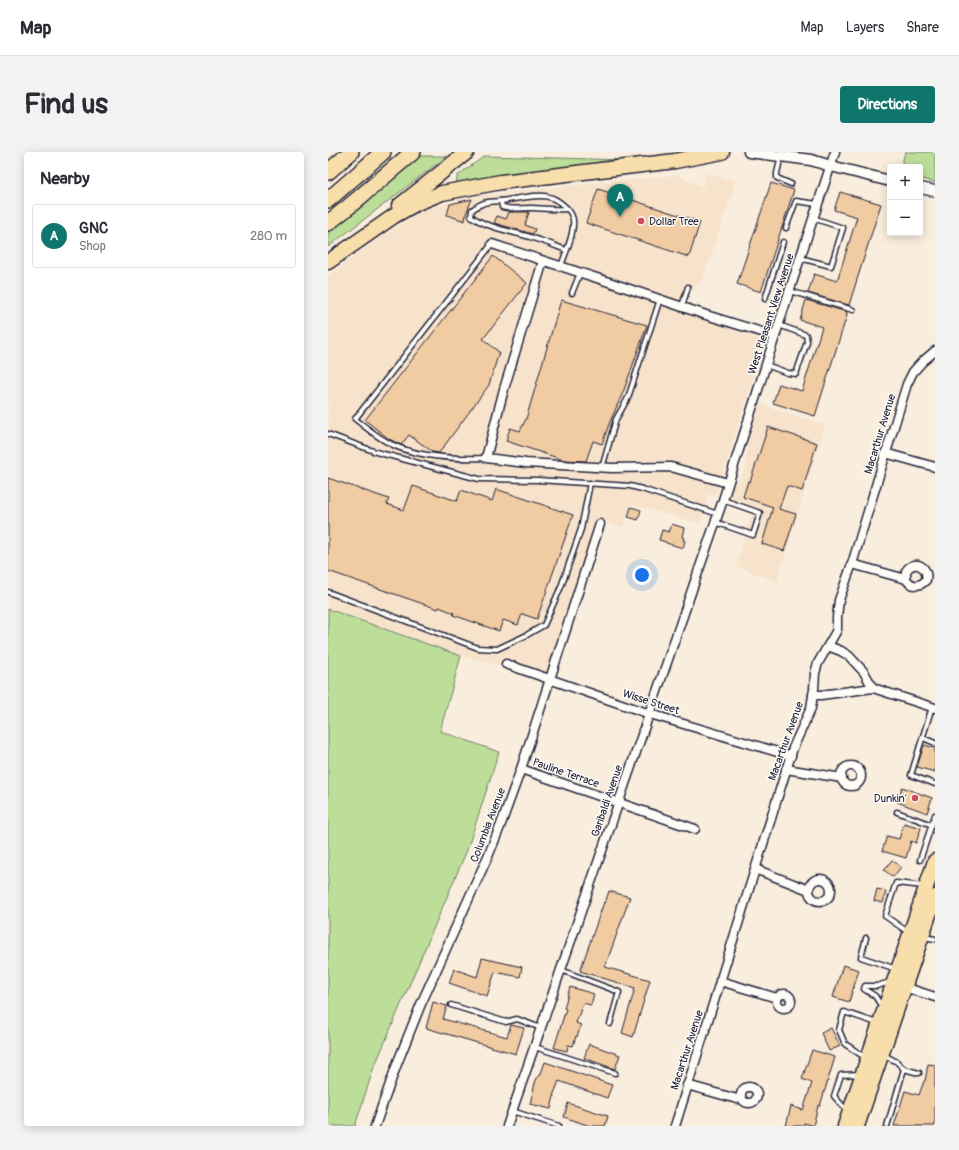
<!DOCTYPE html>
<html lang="en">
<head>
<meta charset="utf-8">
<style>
  body { margin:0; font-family:Pangolin,sans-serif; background:#f2f2f3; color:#2b2b33 }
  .controls { position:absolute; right:12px; top:12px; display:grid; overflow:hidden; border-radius:4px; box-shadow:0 2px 10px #0003 }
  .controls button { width:36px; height:36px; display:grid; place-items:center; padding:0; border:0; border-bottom:1px solid #e1e1e2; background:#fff; color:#2b2b33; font:20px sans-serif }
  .you { position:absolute; left:314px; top:423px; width:14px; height:14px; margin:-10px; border:3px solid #fff; border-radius:50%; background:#1a73e8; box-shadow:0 0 0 6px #1a73e833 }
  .badge { display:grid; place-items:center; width:26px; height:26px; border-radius:50%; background:#0f766e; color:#fff; font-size:13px; font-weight:700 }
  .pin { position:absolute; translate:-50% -33px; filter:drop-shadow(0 1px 2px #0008) }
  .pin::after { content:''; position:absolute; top:21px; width:14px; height:12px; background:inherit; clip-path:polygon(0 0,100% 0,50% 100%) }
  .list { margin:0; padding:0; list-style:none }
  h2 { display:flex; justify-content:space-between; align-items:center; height:52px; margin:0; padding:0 16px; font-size:17px }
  h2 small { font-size:13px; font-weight:400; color:#7c7c81 }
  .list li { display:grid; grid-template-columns:26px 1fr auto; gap:12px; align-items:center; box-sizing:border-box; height:64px; margin:0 8px 8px; padding:0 8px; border:1px solid #e1e1e2; border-radius:4px }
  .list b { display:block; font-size:15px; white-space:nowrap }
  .list p { margin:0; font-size:13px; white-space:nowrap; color:#7c7c81 }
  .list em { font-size:13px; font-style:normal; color:#7c7c81 }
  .map { position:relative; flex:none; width:607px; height:974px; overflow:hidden; border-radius:4px }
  header { display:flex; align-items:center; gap:24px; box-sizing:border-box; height:56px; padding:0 20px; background:#fff; border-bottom:1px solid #e1e1e2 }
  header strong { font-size:19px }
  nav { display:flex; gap:22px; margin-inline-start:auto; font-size:14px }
  .intro { display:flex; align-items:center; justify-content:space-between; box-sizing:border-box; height:96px; padding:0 24px }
  h1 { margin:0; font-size:28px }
  .button { padding:10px 18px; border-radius:4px; background:#0f766e; color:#fff; font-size:14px; font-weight:700 }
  main { display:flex; gap:24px; padding:0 24px }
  aside { flex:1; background:#fff; border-radius:4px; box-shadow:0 2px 10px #0003 }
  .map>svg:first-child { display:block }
  .built { fill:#f7e3cb }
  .green { fill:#bcde98; stroke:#6f806a }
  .building { fill:#f1cba1; stroke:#22223b }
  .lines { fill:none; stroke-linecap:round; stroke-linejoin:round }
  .service-casing { stroke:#22223b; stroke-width:7 }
  .minor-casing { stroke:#22223b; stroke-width:11 }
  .tertiary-casing { stroke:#22223b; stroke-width:13 }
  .trunk-casing { stroke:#22223b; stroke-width:17 }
  .motorway-casing { stroke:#22223b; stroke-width:18 }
  .service { stroke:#fdfcf7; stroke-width:4 }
  .minor { stroke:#fdfcf7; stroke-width:8 }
  .tertiary { stroke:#fdfcf7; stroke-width:10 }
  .trunk { stroke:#f8deab; stroke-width:14 }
  .motorway { stroke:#f8deab; stroke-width:15 }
  .poi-dot { fill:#d1495b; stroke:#fdfcf7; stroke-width:1.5 }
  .labels { text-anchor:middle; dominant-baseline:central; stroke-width:3; stroke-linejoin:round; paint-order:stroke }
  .poi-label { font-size:11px; fill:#22223b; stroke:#fdfcf7; text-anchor:start }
  .street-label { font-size:11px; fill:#22223b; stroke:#fdfcf7 }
</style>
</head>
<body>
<header>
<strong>Map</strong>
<nav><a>Map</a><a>Layers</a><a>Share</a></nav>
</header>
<div class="intro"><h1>Find us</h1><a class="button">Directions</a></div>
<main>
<aside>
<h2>Nearby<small></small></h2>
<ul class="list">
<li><span class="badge">A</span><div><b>GNC</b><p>Shop</p></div><em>280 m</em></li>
</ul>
</aside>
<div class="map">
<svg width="607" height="974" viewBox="0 0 607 974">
  <rect width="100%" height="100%" fill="#f9eddd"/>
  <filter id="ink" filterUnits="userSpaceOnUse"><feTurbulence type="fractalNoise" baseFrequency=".025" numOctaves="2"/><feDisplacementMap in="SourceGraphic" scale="8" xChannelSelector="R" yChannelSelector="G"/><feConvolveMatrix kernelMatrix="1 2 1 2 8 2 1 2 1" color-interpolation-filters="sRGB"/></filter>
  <g filter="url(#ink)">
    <!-- built -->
    <g class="built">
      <path d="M378,21L408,29L375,128L363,139L348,157L437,188L388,343L380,342L372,372L303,352L295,375L274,368L220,524L133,504L0,457V124L27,103L96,57L150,44L247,33L349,23L375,35Z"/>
      <path d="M424,250L497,273L449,430L408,414L424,361L391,350L417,321Z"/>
    </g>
    <!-- green -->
    <g class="green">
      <path d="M577,0H607V31L592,26V15H573Z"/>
      <path d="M90,4H119L0,95V78Z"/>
      <path d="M157,4L298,8L128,31L130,23Z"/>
      <path d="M0,457L133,504L112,579L171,600L139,698L45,918L27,974H0Z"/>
    </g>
    <!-- building -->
    <g class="building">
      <path d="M443,31L466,38L433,140L409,132Z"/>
      <path d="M270,37L372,70L361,105L258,71Z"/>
      <path d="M512,40L553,52L521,153L480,141L486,122L509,129L529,65L506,58Z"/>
      <path d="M144,47L141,54L138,62L137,69L119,63L122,52Z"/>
      <path d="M181,60H201L197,73L207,77L205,82L166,71L169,64L178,67Z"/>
      <path d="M165,104L199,131L155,187L171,200L161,233L111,301L105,300L81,283L73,293L61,287L37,268Z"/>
      <path d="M233,148L319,173L296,238L281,272L274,292L265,289L258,309L236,308L178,289L182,276L192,279L198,267Z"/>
      <path d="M478,148L519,160V163L487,264L445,251L451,232L474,239L494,175L472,168Z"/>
      <path d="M440,275L489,291L474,339L459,334L451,357L468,362L456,399L434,392L445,355L415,345L420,329L422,330Z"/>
      <path d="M0,326L61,347L59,352L76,358L85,334L129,349L133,338L164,349L168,337L245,363L209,467L194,462L190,473L175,468L171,479L125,463L126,461L111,455L110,457L0,419Z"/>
      <path d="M303,355L313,358L310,368L300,365Z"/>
      <path d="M344,372L356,376L354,385L356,386L355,388L357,389L355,396L338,391V390L331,388L334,378L341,380Z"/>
      <path d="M596,593L607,596V620L589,615Z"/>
      <path d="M574,635L604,646L599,661L569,650Z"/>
      <path d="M576,671L593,676L588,691L583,689L578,706L554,699L559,684L571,687Z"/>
      <path d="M564,708L573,715L565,725L556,718Z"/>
      <path d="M549,737L558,739L555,751L546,749Z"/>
      <path d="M281,739L302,745L277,815L322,828L305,885L294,881L307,836L252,819L276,750L277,751Z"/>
      <path d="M154,806L194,815L192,825L167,820L159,844L121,831L126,817L149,825Z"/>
      <path d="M515,813L531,818L521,850L505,845Z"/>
      <path d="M242,835L266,842L263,853L255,851L248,871L253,873L249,885L248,884L245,894L240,893L239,899L226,896L238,857L236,856Z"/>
      <path d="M105,850L119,854L115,867L179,885L183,873L196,876L188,902L98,876Z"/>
      <path d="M503,876L512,894L501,899L493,881Z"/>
      <path d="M261,892L292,903L287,917L256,906Z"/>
      <path d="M484,898L507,905L492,954H490L485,974L476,971L475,974H458L463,954L475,958L484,931L474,927Z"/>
      <path d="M217,910L284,933L279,946L231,929L225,944H226L223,957L202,952L207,931L210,924H212Z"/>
      <path d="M600,912L607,913V974H566L577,939L591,943L596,929H597Z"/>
      <path d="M240,951L280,964L277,974H262L236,965Z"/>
    </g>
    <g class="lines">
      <defs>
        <g id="service">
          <path d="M453,4L449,21V26L463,32"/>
          <path d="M173,49L174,55C184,58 193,56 203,56C215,56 227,58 239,57"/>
          <path d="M458,76L468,49L489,52"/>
          <path d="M472,106L503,114L515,76L485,66"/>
          <path d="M233,114C237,102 249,76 244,64C241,56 229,47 221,45C208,41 187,48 172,49C168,50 164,49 160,50C154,51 149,54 144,58L143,64C157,75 185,80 202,85C215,89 226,93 238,98"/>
          <path d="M462,139L525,158"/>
          <path d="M244,141L252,121"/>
          <path d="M437,147L455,90"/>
          <path d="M354,154L360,135"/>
          <path d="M438,213L460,221L468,222L479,190L478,183L451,173"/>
          <path d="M0,282L48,300L151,327L210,328L302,334L314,337L390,362"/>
          <path d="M158,306C128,307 91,306 63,292C50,286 39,276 27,267L164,92"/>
          <path d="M274,316L288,267L300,246L332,147"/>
          <path d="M387,370L425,383L432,361L395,348"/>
          <path d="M0,440L150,496L169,497L197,484L216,473L233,435L253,377L262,331"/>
          <path d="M604,555L583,623L607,632"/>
          <path d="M595,586L607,591"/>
          <path d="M569,660L604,673"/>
          <path d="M592,708L607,663"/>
          <path d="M580,780L557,764L568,731L596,734"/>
          <path d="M596,785L607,787"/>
          <path d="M538,786L533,805L568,817"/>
          <path d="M233,818L291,840L282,872"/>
          <path d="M123,853L178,870L189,867L213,876"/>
          <path d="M554,855L547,844L536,837L537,834H549L562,830"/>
          <path d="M207,895L287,921"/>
          <path d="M556,903L569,910L576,917L591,921"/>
          <path d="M538,906L517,892L511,878L516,860L549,871"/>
          <path d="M184,959L231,974"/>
          <path d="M519,959L506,944L513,923L532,922"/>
          <path d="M559,974L576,917"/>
        </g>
        <g id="minor">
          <path d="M164,92L278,129L378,163L447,184"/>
          <path d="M215,109L176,237L158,306L198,311L284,316L343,315L400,331"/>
          <path d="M557,301L607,315"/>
          <path d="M524,412L578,427C583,435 592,435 598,428C601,414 586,407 578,419V427"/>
          <path d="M500,494L513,499L521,504L536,520L545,536"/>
          <path d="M178,512L322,562L463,604"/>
          <path d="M485,543H493L545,536L607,556"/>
          <circle cx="523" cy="624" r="10"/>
          <path d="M193,617L367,677"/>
          <path d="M458,617L514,626"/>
          <path d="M427,717L481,738"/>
          <circle cx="492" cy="738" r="11"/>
          <path d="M392,829L449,846"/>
          <path d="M576,835L607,845"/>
          <circle cx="456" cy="849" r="7"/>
          <path d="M359,933L409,947L413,945"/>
          <circle cx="421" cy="943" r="8"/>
          <path d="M47,974L69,912L93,852L161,702L172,675L193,617L272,372"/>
          <path d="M179,974L395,348L462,137L507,0"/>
          <path d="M347,974L465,596L483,556L486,537L487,521L490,511L509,478V465L511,448L524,412L579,232L585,220L594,210L607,199"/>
        </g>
        <g id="tertiary">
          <path d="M421,0L483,8L503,14L562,29"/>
          <path d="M592,36L607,39"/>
        </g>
        <g id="trunk">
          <path d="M71,54L139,0"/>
          <path d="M0,110L66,64L89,51L114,41L173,30L347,9L394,0"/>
          <path d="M517,974L607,709"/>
          <path d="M529,974L607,745"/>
        </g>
        <g id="motorway">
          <path d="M0,20L23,0"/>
          <path d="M0,48L55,0"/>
          <path d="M0,71L19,56L85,0"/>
        </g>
      </defs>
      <!-- service casing -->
      <use href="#service" class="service-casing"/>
      <!-- minor casing -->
      <use href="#minor" class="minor-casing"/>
      <!-- tertiary casing -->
      <use href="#tertiary" class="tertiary-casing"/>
      <!-- trunk casing -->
      <use href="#trunk" class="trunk-casing"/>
      <!-- motorway casing -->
      <use href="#motorway" class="motorway-casing"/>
      <!-- service -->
      <use href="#service" class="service"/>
      <!-- minor -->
      <use href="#minor" class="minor"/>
      <!-- tertiary -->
      <use href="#tertiary" class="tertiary"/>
      <!-- trunk -->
      <use href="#trunk" class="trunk"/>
      <!-- motorway -->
      <use href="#motorway" class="motorway"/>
    </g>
  </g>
  <!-- markers -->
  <g class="poi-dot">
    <circle cx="313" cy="69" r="4"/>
    <circle cx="587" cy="646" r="4"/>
  </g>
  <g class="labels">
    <!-- poi labels -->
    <g class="poi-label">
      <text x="321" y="69">Dollar Tree</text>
      <text x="579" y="646" text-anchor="end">Dunkin'</text>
    </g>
    <!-- street labels -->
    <g class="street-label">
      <text transform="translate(443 162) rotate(-72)">West Pleasant View Avenue</text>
      <text transform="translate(552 282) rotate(-73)">Macarthur Avenue</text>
      <text transform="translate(323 550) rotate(18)">Wisse Street</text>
      <text transform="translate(458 589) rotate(-70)">Macarthur Avenue</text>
      <text transform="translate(238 621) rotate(19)">Pauline Terrace</text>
      <text transform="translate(279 649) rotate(-71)">Garibaldi Avenue</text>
      <text transform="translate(160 673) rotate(-69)">Columbia Avenue</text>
      <text transform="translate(359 898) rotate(-72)">Macarthur Avenue</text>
    </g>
  </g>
</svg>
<div class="controls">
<button>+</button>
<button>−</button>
</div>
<div class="you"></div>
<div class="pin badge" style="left:292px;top:65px">A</div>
</div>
</main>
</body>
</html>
